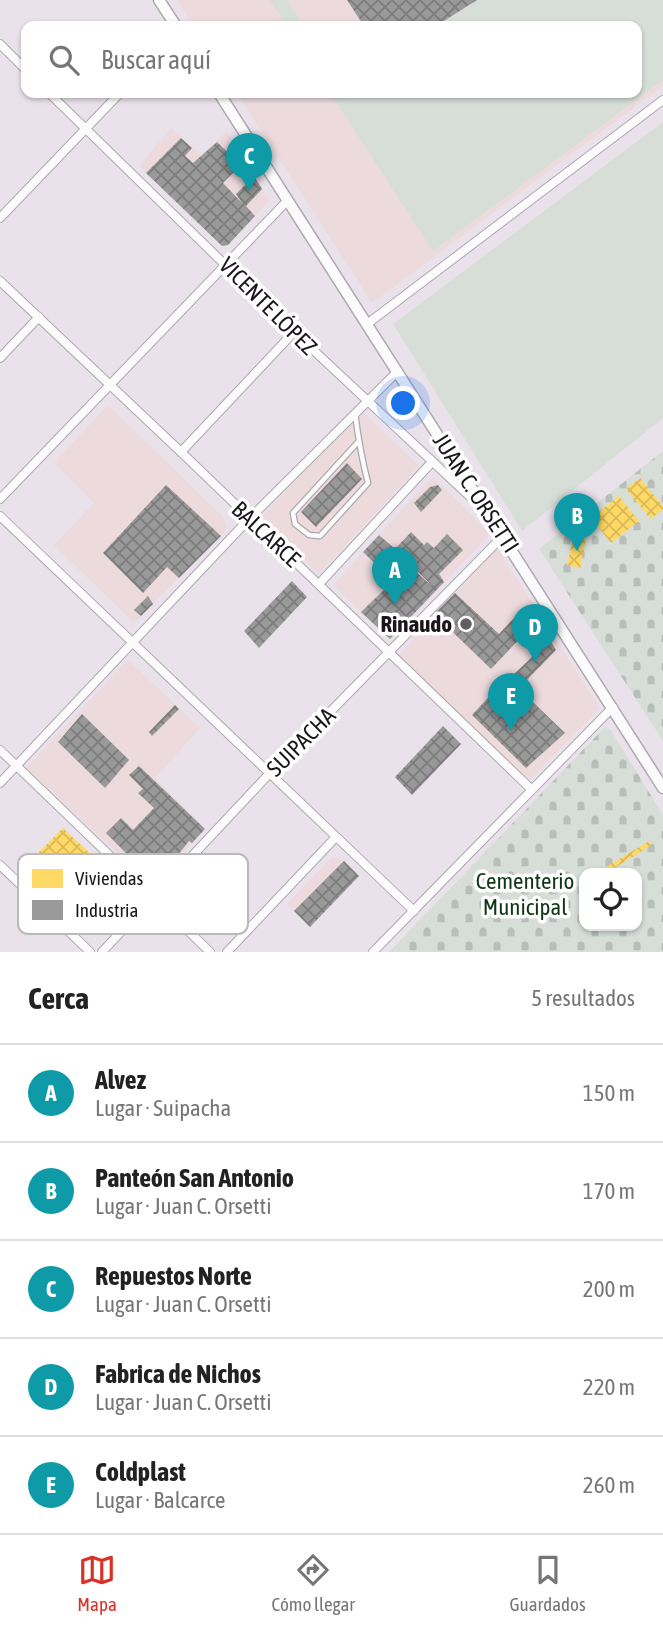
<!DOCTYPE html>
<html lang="es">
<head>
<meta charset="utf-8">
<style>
  body { margin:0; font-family:"Asap Condensed",sans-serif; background:#f6f6f6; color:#222 }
  .controls { position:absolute; right:21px; bottom:21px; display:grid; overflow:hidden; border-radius:14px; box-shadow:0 2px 5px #0004 }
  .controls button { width:63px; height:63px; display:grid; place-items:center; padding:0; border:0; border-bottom:2px solid #e0e0e0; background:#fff; color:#222; font:35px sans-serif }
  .you { position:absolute; left:404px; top:404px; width:24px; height:24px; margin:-18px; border:5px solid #fff; border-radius:50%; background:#1a73e8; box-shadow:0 0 0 10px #1a73e833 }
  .badge { display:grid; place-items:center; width:46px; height:46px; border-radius:50%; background:#d93025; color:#fff; font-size:23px; font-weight:700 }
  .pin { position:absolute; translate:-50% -58px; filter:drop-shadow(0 2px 4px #0008) }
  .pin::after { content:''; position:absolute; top:37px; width:24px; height:21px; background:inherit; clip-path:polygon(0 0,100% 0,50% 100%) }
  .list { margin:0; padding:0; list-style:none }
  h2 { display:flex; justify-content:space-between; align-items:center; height:91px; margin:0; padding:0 28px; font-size:30px }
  h2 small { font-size:23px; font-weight:400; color:#767676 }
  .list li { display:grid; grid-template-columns:46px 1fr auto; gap:21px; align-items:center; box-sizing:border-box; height:98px; padding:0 28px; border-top:2px solid #e0e0e0 }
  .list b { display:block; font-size:26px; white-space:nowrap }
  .list p { margin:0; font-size:23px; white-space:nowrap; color:#767676 }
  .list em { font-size:23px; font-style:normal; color:#767676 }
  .icon { flex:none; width:38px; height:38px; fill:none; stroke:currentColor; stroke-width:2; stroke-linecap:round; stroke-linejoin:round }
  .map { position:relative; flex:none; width:663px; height:952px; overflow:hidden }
  .search { position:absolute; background:#fff; box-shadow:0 2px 5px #0004; left:21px; right:21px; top:21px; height:77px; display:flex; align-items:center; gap:18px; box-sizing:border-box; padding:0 24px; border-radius:14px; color:#767676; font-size:26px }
  .sheet { height:581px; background:#fff }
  nav { display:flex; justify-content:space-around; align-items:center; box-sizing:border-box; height:98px; border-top:2px solid #e0e0e0; background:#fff; font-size:19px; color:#767676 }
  nav a { display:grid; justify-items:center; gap:4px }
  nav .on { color:#d93025 }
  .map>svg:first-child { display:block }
  .industrial { fill:#ecdadd }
  .green { fill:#d7ded8 }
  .cemetery { fill:url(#cemetery-stones); fill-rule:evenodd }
  .homes { fill:url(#homes-cross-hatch) }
  .industry { fill:url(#industry-cross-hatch); fill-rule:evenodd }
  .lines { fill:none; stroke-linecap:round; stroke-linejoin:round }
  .lane-casing { stroke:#aea8af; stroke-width:7 }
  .street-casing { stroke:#aea8af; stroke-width:10 }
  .secondary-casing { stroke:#aea8af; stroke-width:13 }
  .lane { stroke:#fcfbfc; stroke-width:4.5 }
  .street { stroke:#fcfbfc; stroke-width:8 }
  .secondary { stroke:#fcfbfc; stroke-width:10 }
  .poi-dot { fill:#635d64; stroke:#fff; stroke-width:2.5 }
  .labels { text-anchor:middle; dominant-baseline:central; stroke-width:7; stroke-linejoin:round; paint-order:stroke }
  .street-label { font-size:23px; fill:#1a151b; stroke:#fff }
  .poi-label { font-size:23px; font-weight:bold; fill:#1a151b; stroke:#fff; text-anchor:end }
  .park-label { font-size:23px; fill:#0f3615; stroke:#fff }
  .key { fill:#fff; stroke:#bab9bb; stroke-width:2 }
  .key-label { font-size:19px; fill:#1a151b }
</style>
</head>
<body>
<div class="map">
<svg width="663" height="952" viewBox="0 0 663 952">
  <defs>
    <pattern id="cemetery-stones" width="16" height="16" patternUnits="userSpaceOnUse" patternTransform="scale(1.75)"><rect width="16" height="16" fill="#d7ded8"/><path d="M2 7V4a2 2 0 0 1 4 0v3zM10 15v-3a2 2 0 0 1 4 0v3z" fill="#b8beb9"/></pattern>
    <pattern id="homes-cross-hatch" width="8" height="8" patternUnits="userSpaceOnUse" patternTransform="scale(1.75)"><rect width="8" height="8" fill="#ffd966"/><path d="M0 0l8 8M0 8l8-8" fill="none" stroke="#dab958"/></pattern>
    <pattern id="industry-cross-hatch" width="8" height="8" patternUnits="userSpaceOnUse" patternTransform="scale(1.75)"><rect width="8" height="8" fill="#999"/><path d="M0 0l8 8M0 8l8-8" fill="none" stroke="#7c7c7c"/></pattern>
  </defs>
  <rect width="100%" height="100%" fill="#eae2eb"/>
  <!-- industrial -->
  <g class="industrial">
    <path d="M177,0H663V86L372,303L237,93H637V26H194Z"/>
    <path d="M171,128L201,156L227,131L269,201L228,245L222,246L139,166Z"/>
    <path d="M108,405L223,517L227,529L134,623L54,545L94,503L54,463Z"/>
    <path d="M362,411L419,466L319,574L262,516Z"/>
    <path d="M431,478L436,479L490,534L390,639L333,585Z"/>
    <path d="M497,548L600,708L529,781L399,655Z"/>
    <path d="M128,660L200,728L155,778L205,829L152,885L26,768Z"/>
    <path d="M331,858H338L344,861L359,876L310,927L287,904Z"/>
  </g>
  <!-- green -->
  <g class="green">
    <path d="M270,0H287L304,26H287Z"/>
    <path d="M477,0H663V80L433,251L330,93H637V26H437Z"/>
    <path d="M663,122V418L522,531L393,324Z"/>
  </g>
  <!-- cemetery -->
  <g class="cemetery">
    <path d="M663,451V741L539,549Z"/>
    <path d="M605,727L611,730L663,815V952H389ZM584,873H637V926H584Z"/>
  </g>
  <!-- homes -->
  <g class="homes">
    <path d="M640,478L663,506V509L651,519L626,489Z"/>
    <path d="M619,496L639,521L611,543L591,518Z"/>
    <path d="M574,535L586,538L580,568L567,565Z"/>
    <path d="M63,828L95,858L74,879L58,865L37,887L20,871Z"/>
    <path d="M649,841L652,845L606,873L603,869Z"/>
  </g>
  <!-- industry -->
  <g class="industry">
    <path d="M347,0H477L436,26H364Z"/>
    <path d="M181,138L192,148L185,156L193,163L217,142L241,165L223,183L242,203L236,194L254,176L262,189L246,206L255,216L228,245L222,246L146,173Z"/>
    <path d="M347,463L362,479L316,527L301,512Z"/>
    <path d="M166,485L221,536L179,578L167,567L143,593L103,553Z"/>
    <path d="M438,485L442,490L421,512L414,503L430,487Z"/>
    <path d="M411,532L424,545L427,542L434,548L447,534L463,550L439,574L444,582L390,639L361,612L393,581L363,552L379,535L395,549ZM408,561L433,587L414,570L407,577L402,572L393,581Z"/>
    <path d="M292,581L307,597L259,648L244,631Z"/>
    <path d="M455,593L499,634L513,619L527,631L491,669L434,614Z"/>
    <path d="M148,596L153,604L141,616L134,610Z"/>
    <path d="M550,640L556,650L523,684L513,675Z"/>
    <path d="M507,677L565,733L526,768L472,715Z"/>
    <path d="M175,705L179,709L152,736L149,732Z"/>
    <path d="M82,714L129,760L105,788L58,742Z"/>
    <path d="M443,726L461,744L412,795L395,777Z"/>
    <path d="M139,766L205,829L192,843L189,841L177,856L175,855L157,878L154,874L151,878L106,833L121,818L133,830L154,808L138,793L143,789L129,775Z"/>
    <path d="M344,861L359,876L310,927L294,911Z"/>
  </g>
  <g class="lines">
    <defs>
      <path id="lane" d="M355,413C358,437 362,460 368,483L320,536L309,535L295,524L293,513L358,442"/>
      <g id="street">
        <path d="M0,44L26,70"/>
        <path d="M49,93L294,332L479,505"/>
        <path d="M0,218L120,93"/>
        <path d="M0,281L181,452L531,789"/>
        <path d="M367,324L663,100"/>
        <path d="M0,358L39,317"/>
        <path d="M181,452L294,332"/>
        <path d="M0,499L288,200"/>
        <path d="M0,516L414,911"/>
        <path d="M319,584L432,462"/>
        <path d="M0,750L210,952"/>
        <path d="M0,783L249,519L398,371"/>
        <path d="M0,865L90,952"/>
        <path d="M102,952L270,773L503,536"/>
        <path d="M227,952L336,837"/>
        <path d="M373,952L613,707"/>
      </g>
      <g id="secondary">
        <path d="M159,0L176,26"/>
        <path d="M219,93L663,788"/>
      </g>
    </defs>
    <!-- lane casing -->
    <use href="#lane" class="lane-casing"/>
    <!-- street casing -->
    <use href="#street" class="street-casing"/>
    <!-- secondary casing -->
    <use href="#secondary" class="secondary-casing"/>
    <!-- lane -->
    <use href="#lane" class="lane"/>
    <!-- street -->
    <use href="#street" class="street"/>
    <!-- secondary -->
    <use href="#secondary" class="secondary"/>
  </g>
  <!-- markers -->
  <circle class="poi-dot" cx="466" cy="624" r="7"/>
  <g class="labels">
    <!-- street labels -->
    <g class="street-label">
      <text transform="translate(268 306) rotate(45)">VICENTE LÓPEZ</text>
      <text transform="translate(476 493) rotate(57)">JUAN C. ORSETTI</text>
      <text transform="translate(266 534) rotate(43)">BALCARCE</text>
      <text transform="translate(301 742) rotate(-45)">SUIPACHA</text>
    </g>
    <!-- poi labels -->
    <g class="poi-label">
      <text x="452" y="624">Rinaudo</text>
    </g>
    <!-- park labels -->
    <g class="park-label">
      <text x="525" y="881">Cementerio<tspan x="525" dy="26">Municipal</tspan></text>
    </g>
  </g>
  <!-- legend -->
  <rect x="18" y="854" width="230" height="80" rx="10" class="key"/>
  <rect x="32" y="869" width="31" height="19" fill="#ffd966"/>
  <rect x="32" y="900" width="31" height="20" fill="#999"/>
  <g class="key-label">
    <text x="75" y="885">Viviendas</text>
    <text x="75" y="917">Industria</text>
  </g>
</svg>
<div class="controls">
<button><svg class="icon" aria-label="locate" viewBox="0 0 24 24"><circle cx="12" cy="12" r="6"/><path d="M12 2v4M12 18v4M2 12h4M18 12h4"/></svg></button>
</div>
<div class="you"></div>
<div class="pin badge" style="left:395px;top:605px;background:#0f9aa8">A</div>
<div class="pin badge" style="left:577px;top:551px;background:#0f9aa8">B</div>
<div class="pin badge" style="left:249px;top:191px;background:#0f9aa8">C</div>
<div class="pin badge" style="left:535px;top:662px;background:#0f9aa8">D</div>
<div class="pin badge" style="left:511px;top:731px;background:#0f9aa8">E</div>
<div class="search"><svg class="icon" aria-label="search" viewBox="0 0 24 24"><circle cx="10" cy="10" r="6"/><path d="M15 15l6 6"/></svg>Buscar aquí</div>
</div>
<section class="sheet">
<h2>Cerca<small>5 resultados</small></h2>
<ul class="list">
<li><span class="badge" style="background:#0f9aa8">A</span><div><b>Alvez</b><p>Lugar · Suipacha</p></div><em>150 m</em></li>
<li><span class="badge" style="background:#0f9aa8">B</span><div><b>Panteón San Antonio</b><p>Lugar · Juan C. Orsetti</p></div><em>170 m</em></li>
<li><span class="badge" style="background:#0f9aa8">C</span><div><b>Repuestos Norte</b><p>Lugar · Juan C. Orsetti</p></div><em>200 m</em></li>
<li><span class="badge" style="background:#0f9aa8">D</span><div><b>Fabrica de Nichos</b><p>Lugar · Juan C. Orsetti</p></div><em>220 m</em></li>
<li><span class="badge" style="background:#0f9aa8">E</span><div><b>Coldplast</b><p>Lugar · Balcarce</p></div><em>260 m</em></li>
</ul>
</section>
<nav>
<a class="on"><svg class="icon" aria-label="map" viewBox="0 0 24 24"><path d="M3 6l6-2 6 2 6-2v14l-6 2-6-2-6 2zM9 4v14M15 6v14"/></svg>Mapa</a>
<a><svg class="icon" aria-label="directions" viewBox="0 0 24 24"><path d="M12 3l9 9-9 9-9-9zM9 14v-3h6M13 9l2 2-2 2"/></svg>Cómo llegar</a>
<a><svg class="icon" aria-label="saved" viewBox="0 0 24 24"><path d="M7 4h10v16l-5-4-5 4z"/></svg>Guardados</a>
</nav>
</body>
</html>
